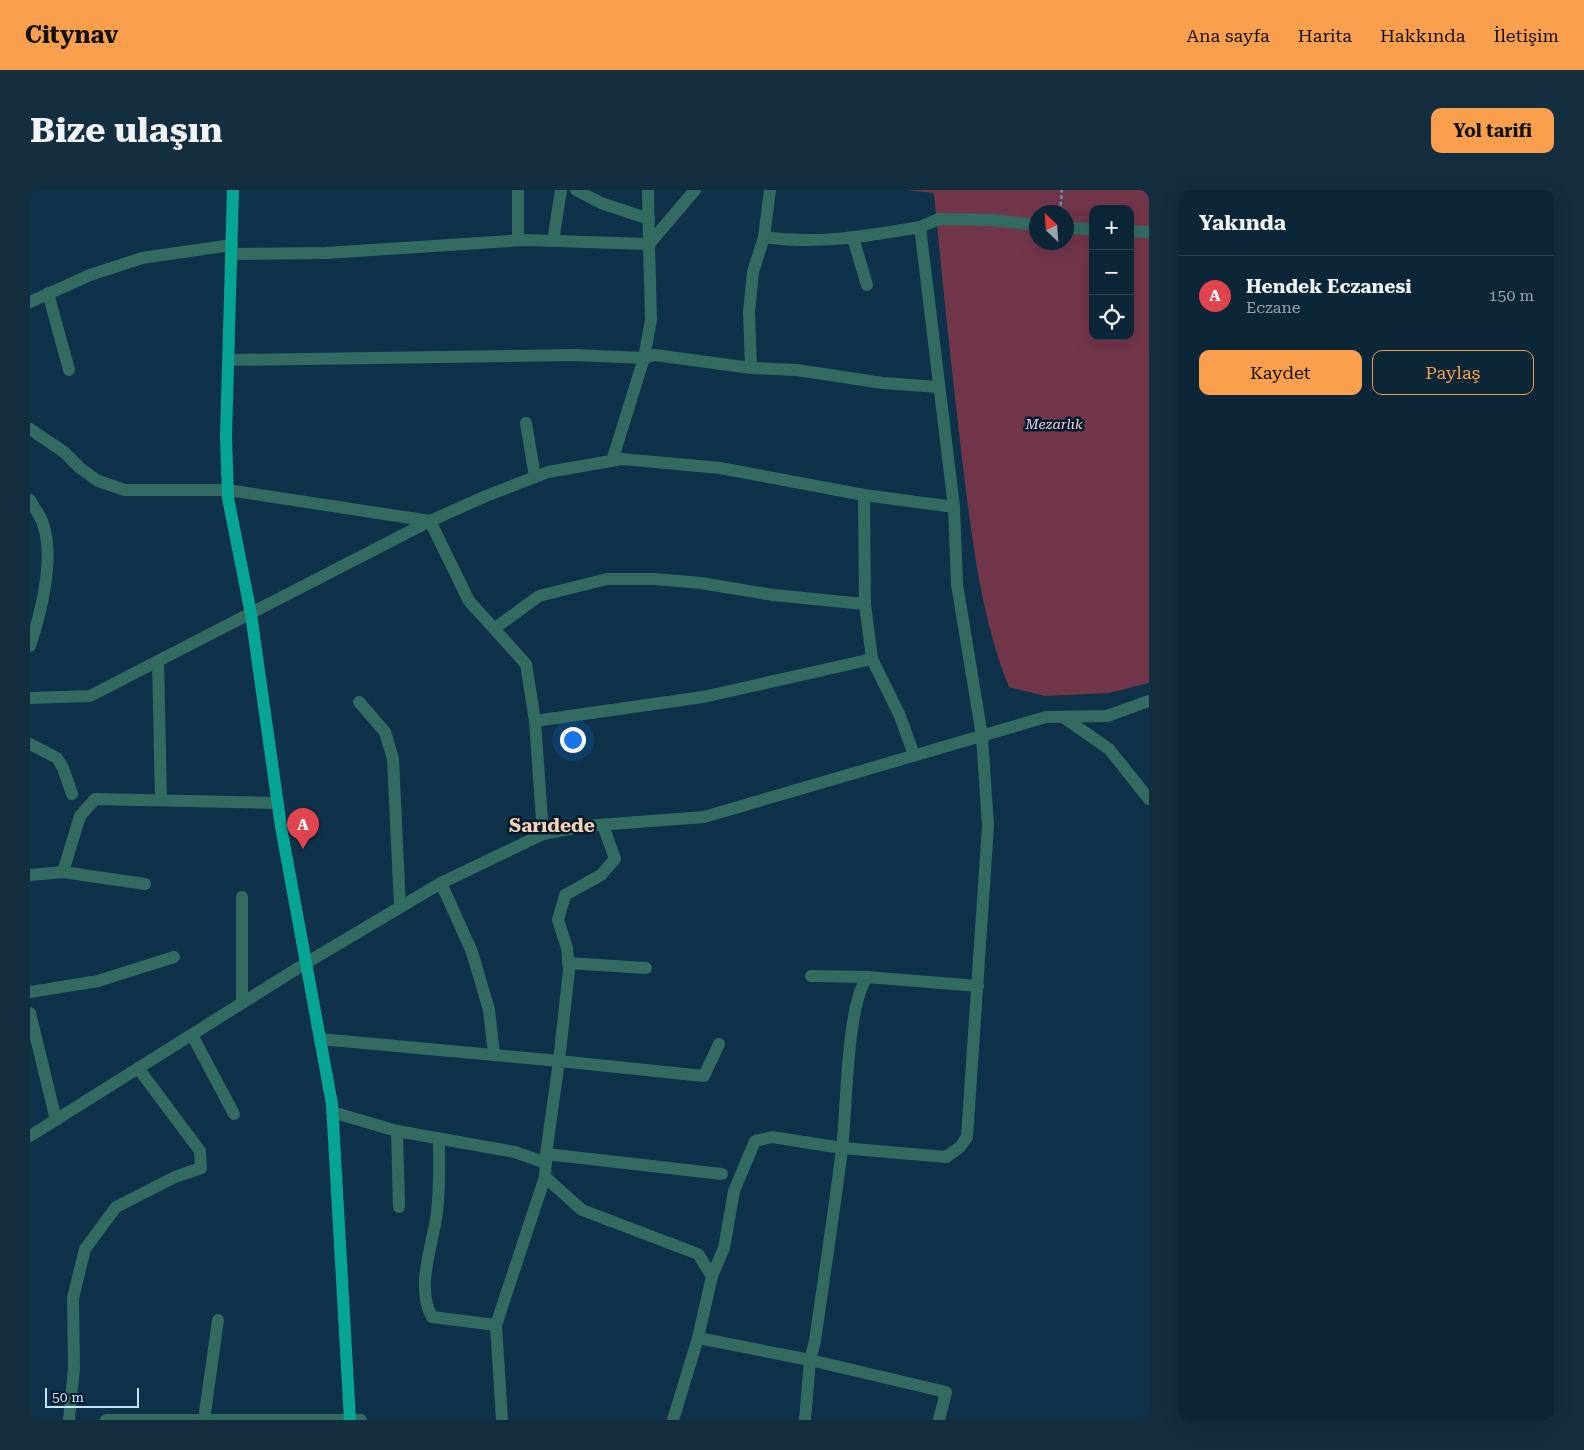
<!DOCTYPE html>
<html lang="tr">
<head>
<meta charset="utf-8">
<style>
  body { margin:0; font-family:"Roboto Serif",serif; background:#132e3f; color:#f1f3f6 }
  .controls { position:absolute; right:15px; top:15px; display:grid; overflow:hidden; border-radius:10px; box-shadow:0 5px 20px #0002 }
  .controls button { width:45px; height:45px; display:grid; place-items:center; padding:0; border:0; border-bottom:1px solid #2a4352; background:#0a2637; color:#f1f3f6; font:25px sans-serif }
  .compass { position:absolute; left:999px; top:15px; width:45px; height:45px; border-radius:50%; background:#0a2637; box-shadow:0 5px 20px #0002; rotate:335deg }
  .scale { position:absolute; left:15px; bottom:12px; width:94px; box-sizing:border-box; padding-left:5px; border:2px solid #c4e5fe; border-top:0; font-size:14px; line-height:18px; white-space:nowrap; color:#c4e5fe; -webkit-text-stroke:4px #00192a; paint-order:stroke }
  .you { position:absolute; left:542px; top:549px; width:18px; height:18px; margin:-12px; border:4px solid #fff; border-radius:50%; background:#1a73e8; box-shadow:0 0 0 8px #1a73e833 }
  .badge { display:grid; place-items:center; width:32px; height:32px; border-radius:50%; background:#fa9f4e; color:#fff; font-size:16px; font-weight:700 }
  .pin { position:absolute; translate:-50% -41px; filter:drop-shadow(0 1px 2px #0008) }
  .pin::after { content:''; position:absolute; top:26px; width:18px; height:15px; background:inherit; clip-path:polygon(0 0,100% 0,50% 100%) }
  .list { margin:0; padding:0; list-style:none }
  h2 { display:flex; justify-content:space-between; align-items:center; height:65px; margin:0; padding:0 20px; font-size:21px }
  h2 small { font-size:16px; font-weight:400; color:#99a5ad }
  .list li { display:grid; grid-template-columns:32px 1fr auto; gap:15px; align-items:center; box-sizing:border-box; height:80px; padding:0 20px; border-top:1px solid #2a4352 }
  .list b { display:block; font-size:19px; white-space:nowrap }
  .list p { margin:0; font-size:16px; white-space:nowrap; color:#99a5ad }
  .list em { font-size:16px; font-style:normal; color:#99a5ad }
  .actions { display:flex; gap:10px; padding:15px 20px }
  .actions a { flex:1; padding:11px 0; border:1px solid #fa9f4e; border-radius:10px; text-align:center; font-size:18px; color:#fa9f4e }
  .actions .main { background:#fa9f4e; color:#111 }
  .icon { flex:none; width:28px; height:28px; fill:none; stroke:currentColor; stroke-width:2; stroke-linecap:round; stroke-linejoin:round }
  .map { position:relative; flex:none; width:1119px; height:1230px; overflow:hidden; border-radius:10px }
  header { display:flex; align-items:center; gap:30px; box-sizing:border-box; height:70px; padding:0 25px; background:#fa9f4e; color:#111 }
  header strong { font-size:24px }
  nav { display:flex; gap:28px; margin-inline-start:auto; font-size:18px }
  .intro { display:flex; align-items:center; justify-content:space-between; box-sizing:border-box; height:120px; padding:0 30px }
  h1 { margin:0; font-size:35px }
  .button { padding:12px 22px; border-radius:10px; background:#fa9f4e; color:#111; font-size:18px; font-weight:700 }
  main { display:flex; gap:30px; padding:0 30px }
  aside { flex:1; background:#0a2637; border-radius:10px; box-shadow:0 5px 20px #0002 }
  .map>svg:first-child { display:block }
  .green { fill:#72364a; fill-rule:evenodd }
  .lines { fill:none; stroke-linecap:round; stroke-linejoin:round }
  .path { stroke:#6e91a9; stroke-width:2.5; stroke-dasharray:4 2.5; stroke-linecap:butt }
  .minor { stroke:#336b61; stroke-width:12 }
  .major { stroke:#05a591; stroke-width:12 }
  .labels { text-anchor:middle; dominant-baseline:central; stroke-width:5; stroke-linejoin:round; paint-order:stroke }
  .park-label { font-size:14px; font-style:italic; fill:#f4d7df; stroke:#00192a }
  .district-label { font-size:19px; font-weight:bold; fill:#f8d1b2; stroke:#00192a }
</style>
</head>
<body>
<header>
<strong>Citynav</strong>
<nav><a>Ana sayfa</a><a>Harita</a><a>Hakkında</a><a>İletişim</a></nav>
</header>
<div class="intro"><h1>Bize ulaşın</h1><a class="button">Yol tarifi</a></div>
<main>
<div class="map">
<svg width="1119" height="1230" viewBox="0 0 1119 1230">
  <rect width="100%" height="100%" fill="#0d3249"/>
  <!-- green -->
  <path class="green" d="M875,0H1119V493L1079,503L1015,506L979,497C949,422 941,339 931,260C921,174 912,88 904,3ZM1063,19H1100V146H1063ZM1006,22H1036V52H1006Z"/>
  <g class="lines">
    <!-- path -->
    <path class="path" d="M1030,22L1032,0"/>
    <!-- minor -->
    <g class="minor">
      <path d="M546,0L571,13L619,29"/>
      <path d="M890,37L909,29L964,30L1006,35"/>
      <path d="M1036,38L1063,39"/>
      <path d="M1100,41L1119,42"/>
      <path d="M823,48L837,95"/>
      <path d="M488,50V0"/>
      <path d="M523,51L531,0"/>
      <path d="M202,64L296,63L494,50L619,54L618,0"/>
      <path d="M18,103L39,180"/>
      <path d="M0,112L60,85L112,68L202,55"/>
      <path d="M199,170L544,165L614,168L625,165L721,178L767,180L853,193L908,197"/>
      <path d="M721,178L719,122L723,82L734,47"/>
      <path d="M496,233L505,287"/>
      <path d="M0,239L34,262L50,278L68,291L95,300H198L400,331L456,306L518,282L592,269L690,278L834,305L924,317L890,37C839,46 787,55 734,47L740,0"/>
      <path d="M582,271L614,168L621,130L619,54L665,0"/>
      <path d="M834,305L835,414L842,469L870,526L884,565"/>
      <path d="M0,310C4,318 11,326 13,334C25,368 11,423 0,456"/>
      <path d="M465,438L509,406L577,389H625L671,393L743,405L835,414"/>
      <path d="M128,472L131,610"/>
      <path d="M0,508L60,506L400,331L439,411L496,474L505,531L513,644"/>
      <path d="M329,512L355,542L363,569L370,717"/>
      <path d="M1033,527L1079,559L1119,609"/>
      <path d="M505,531L673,507L842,469"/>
      <path d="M0,554L27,568L33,578L42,604"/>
      <path d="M573,635L585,669L571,685L535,705L528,730L537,758L539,780L529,871L674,886L689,854"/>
      <path d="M33,682L115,694"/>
      <path d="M0,685L33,682L50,626L65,609L248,613"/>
      <path d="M411,693L442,762L459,820L464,864"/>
      <path d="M538,773L616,778"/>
      <path d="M781,786L837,787"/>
      <path d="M0,802L68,791L144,767"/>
      <path d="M212,813V707"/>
      <path d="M0,823L26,930"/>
      <path d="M162,845L204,924"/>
      <path d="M290,849L529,871L516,964L515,987L466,1135L472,1230"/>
      <path d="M302,922L367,941L485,962L516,973"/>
      <path d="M367,941L369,1017"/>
      <path d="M0,946L276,773L411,693L513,644L555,636L674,627L1016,527L1077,526L1119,511"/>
      <path d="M409,949C409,973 410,998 407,1022C403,1056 385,1096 402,1127L466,1135"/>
      <path d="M516,964L692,984"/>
      <path d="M515,987L552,1020L668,1064L682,1086"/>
      <path d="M668,1148L780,1170L785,1151C794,1087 804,1023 812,959C817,918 816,819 837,787L948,796"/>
      <path d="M39,1230L44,1178L43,1108L55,1059L86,1017L145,987L171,978L170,961L108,878"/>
      <path d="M76,1230H331"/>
      <path d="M174,1230L188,1130"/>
      <path d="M643,1230L668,1148L682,1086L694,1058L704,1001L725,951L742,947L812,958L916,967L930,957L937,947L958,636L952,546L927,394L924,317"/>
      <path d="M775,1230L780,1170L916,1202L909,1230"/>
    </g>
    <!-- major -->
    <path class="major" d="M203,0L196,246L198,308L221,424L251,637L302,914L320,1230"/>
  </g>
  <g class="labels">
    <!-- park labels -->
    <g class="park-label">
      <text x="1024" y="234">Mezarlık</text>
    </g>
    <!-- district labels -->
    <g class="district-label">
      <text x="522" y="635">Sarıdede</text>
    </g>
  </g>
</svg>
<div class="controls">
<button>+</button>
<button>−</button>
<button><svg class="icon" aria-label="locate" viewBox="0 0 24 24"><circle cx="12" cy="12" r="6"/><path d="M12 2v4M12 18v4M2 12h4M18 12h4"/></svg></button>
</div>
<svg class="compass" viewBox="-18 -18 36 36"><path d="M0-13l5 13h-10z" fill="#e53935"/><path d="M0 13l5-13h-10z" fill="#99a5ad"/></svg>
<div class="scale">50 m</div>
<div class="you"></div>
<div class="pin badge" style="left:273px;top:659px;background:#e0444e">A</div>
</div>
<aside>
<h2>Yakında<small></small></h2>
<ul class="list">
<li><span class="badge" style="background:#e0444e">A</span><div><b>Hendek Eczanesi</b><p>Eczane</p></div><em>150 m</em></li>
</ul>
<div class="actions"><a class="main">Kaydet</a><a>Paylaş</a></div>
</aside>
</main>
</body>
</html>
